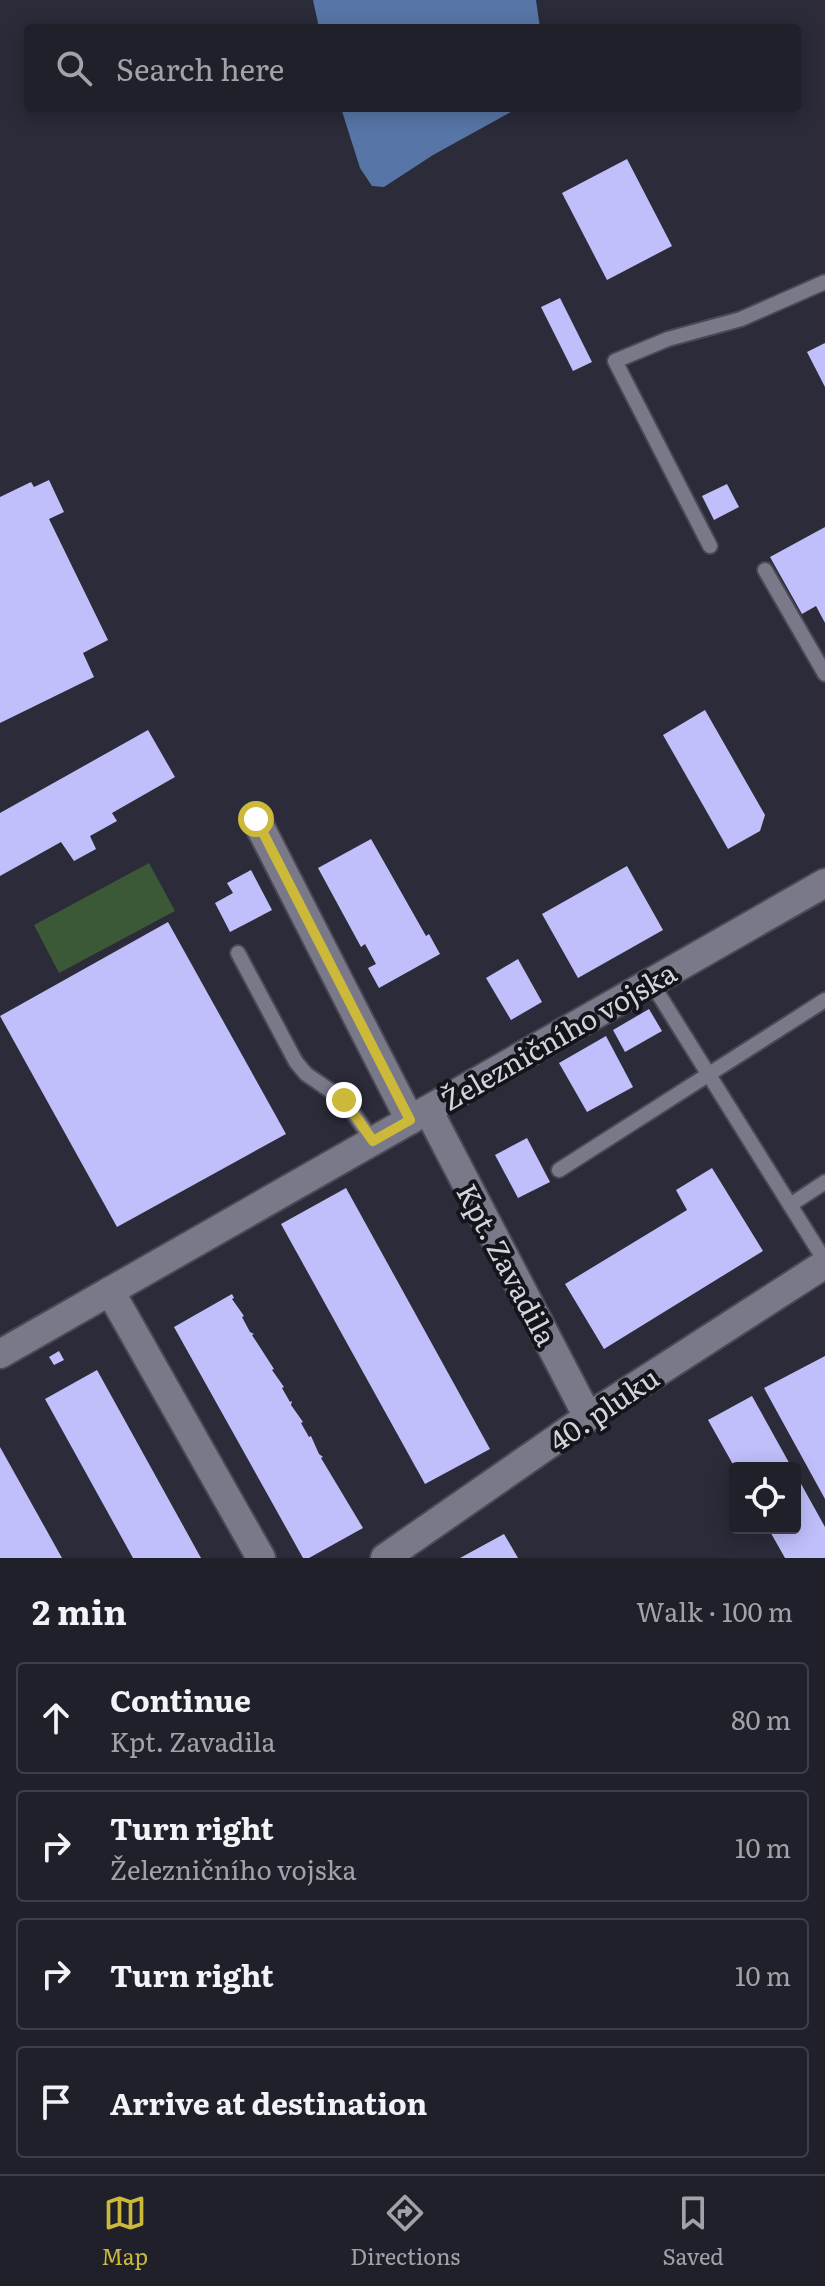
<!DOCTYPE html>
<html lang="en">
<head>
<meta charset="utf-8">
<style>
  body { margin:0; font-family:Literata,serif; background:#2d2d37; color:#f1f3f6 }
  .controls { position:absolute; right:24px; bottom:24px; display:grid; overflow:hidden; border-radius:8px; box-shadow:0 4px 20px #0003 }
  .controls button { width:72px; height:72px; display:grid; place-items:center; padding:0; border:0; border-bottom:2px solid #3d3e47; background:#20202b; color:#f1f3f6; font:40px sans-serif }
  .stop { position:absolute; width:24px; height:24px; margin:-18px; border:6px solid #ccb939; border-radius:50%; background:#fff }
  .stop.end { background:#ccb939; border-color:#fff; box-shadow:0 2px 8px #0008 }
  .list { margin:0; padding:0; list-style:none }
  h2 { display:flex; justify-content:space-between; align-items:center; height:104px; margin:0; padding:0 32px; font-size:34px }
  h2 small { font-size:26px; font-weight:400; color:#a2a3a9 }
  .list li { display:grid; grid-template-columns:52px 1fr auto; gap:24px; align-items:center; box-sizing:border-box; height:112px; margin:0 16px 16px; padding:0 16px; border:2px solid #3d3e47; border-radius:8px }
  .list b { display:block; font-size:30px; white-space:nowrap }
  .list p { margin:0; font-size:26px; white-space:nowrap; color:#a2a3a9 }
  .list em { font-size:26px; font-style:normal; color:#a2a3a9 }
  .icon { flex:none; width:44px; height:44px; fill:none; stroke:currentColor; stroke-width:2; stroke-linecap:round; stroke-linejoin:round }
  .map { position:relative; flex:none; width:825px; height:1558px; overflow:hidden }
  .search { position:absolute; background:#20202b; box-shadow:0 4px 20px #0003; left:24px; right:24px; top:24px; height:88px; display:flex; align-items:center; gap:20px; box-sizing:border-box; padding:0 28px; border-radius:8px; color:#a2a3a9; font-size:30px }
  .sheet { height:616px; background:#20202b }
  nav { display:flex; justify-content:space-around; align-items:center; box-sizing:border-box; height:112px; border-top:2px solid #3d3e47; background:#20202b; font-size:22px; color:#a2a3a9 }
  nav a { display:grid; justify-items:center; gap:4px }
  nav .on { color:#ccb939 }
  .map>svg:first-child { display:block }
  .green { fill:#3b5837 }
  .water { fill:#5776a7 }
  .building { fill:#c0bffb }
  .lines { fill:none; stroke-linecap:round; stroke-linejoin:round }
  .service-casing { stroke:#4a4955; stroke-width:18 }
  .minor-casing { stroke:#4a4955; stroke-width:32 }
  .service { stroke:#797989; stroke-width:14 }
  .minor { stroke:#797989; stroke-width:28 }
  .route { stroke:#ccb939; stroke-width:10 }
  .labels { text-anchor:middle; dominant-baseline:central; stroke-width:8; stroke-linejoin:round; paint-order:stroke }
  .street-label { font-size:28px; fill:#d4d4dd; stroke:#14141b }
</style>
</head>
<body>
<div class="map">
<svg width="825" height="1558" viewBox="0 0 825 1558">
  <rect width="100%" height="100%" fill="#2b2b39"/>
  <!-- green -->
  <path class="green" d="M149,863L175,911L59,973L34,925Z"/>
  <!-- water -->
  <g class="water">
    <path d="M313,0H536L540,28H319Z"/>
    <path d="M341,108H518L433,155L384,187L372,186L360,168Z"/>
  </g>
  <!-- building -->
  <g class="building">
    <path d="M627,159L672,246L607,280L562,193Z"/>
    <path d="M560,298L592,362L573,371L541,307Z"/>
    <path d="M825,343V387L807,352Z"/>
    <path d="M49,480L64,512L49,519L108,640L83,653L94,677L0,723V497L31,482L34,487Z"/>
    <path d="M727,484L739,507L714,520L702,496Z"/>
    <path d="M825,527V623L816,606L802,614L770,557Z"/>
    <path d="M705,710L765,815L760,831L728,849L663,735Z"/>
    <path d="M148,730L175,777L112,813L117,821L90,836L96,849L74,861L61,842L0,876V813Z"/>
    <path d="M371,839L426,936L429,934L440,954L379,988L368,968L376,964L365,944L361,947L318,868Z"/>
    <path d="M627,866L663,930L578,978L542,914Z"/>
    <path d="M251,870L272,910L230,932L215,903L233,893L227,883Z"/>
    <path d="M168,922L286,1134L117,1227L0,1016Z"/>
    <path d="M518,959L542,1002L511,1020L486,978Z"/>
    <path d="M649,1009L662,1031L625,1052L613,1030Z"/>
    <path d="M606,1036L633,1087L587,1112L559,1063Z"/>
    <path d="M527,1138L550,1182L518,1198L495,1155Z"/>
    <path d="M712,1168L763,1251L604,1349L565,1284L687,1210L676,1190Z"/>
    <path d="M346,1188L490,1449L425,1484L281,1224Z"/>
    <path d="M232,1294L234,1298L232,1299L244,1316L242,1317L250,1332L254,1334L252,1335L274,1369L272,1370L284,1387L282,1388L290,1402L292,1401L291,1405L303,1422L301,1423L309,1437L311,1436L319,1454L323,1457L321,1458L363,1528L309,1558H303L174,1327Z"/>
    <path d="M59,1351L64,1360L54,1365L49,1357Z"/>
    <path d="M825,1356V1499L764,1388Z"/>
    <path d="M97,1370L201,1558H133L45,1399Z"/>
    <path d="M752,1396L792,1468H735L708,1420Z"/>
    <path d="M0,1447L62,1558H0Z"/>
    <path d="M795,1473L825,1527V1558H785L768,1528H795Z"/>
    <path d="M504,1534L518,1558H460Z"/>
  </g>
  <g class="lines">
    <defs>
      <g id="service">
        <path d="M710,546L615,361L668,339L741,319L825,282"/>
        <path d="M765,570L825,674"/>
        <path d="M238,953L296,1062L306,1074L344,1100L373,1141"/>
        <path d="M651,982L825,1261"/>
        <path d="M559,1170L825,1000"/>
        <path d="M790,1205L825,1182"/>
      </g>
      <g id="minor">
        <path d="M256,819L410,1120"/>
        <path d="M428,1110L588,1417"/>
        <path d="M110,1291L261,1558"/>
        <path d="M0,1354L825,883"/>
        <path d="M385,1558L588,1417L825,1264"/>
      </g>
    </defs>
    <!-- service casing -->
    <use href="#service" class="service-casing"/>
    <!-- minor casing -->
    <use href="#minor" class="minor-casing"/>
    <!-- service -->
    <use href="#service" class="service"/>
    <!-- minor -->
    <use href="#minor" class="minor"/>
  </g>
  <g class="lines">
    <!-- route -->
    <path class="route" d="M256,819L410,1120L373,1141L344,1100"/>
  </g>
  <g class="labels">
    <!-- street labels -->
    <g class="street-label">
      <text transform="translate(558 1035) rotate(-30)">Železničního vojska</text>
      <text transform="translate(508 1264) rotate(62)">Kpt. Zavadila</text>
      <text transform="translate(603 1408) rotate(-34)">40. pluku</text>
    </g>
  </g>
</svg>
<div class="controls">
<button><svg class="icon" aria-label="locate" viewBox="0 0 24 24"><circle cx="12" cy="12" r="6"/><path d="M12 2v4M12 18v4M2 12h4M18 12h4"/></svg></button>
</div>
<div class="stop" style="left:256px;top:819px"></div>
<div class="stop end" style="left:344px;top:1100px"></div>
<div class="search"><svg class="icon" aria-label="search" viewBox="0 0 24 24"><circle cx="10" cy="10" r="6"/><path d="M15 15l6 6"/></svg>Search here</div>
</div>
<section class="sheet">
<h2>2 min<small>Walk · 100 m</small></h2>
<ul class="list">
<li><svg class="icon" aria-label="ahead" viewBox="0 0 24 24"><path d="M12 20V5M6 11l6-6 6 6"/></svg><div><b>Continue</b><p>Kpt. Zavadila</p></div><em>80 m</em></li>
<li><svg class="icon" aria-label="right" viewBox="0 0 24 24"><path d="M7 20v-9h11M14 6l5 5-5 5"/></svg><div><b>Turn right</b><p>Železničního vojska</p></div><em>10 m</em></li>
<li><svg class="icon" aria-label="right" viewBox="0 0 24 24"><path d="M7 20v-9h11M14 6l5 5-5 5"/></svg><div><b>Turn right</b></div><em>10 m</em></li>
<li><svg class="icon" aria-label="arrive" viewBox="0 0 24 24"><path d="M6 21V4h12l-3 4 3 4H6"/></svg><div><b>Arrive at destination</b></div></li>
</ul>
</section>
<nav>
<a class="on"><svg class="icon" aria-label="map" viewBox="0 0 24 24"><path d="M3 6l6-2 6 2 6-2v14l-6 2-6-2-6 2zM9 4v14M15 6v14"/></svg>Map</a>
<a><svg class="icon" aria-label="directions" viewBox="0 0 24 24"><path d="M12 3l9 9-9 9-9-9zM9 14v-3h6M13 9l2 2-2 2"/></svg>Directions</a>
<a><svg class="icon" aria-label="saved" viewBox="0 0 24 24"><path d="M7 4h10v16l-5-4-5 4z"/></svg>Saved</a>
</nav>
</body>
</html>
